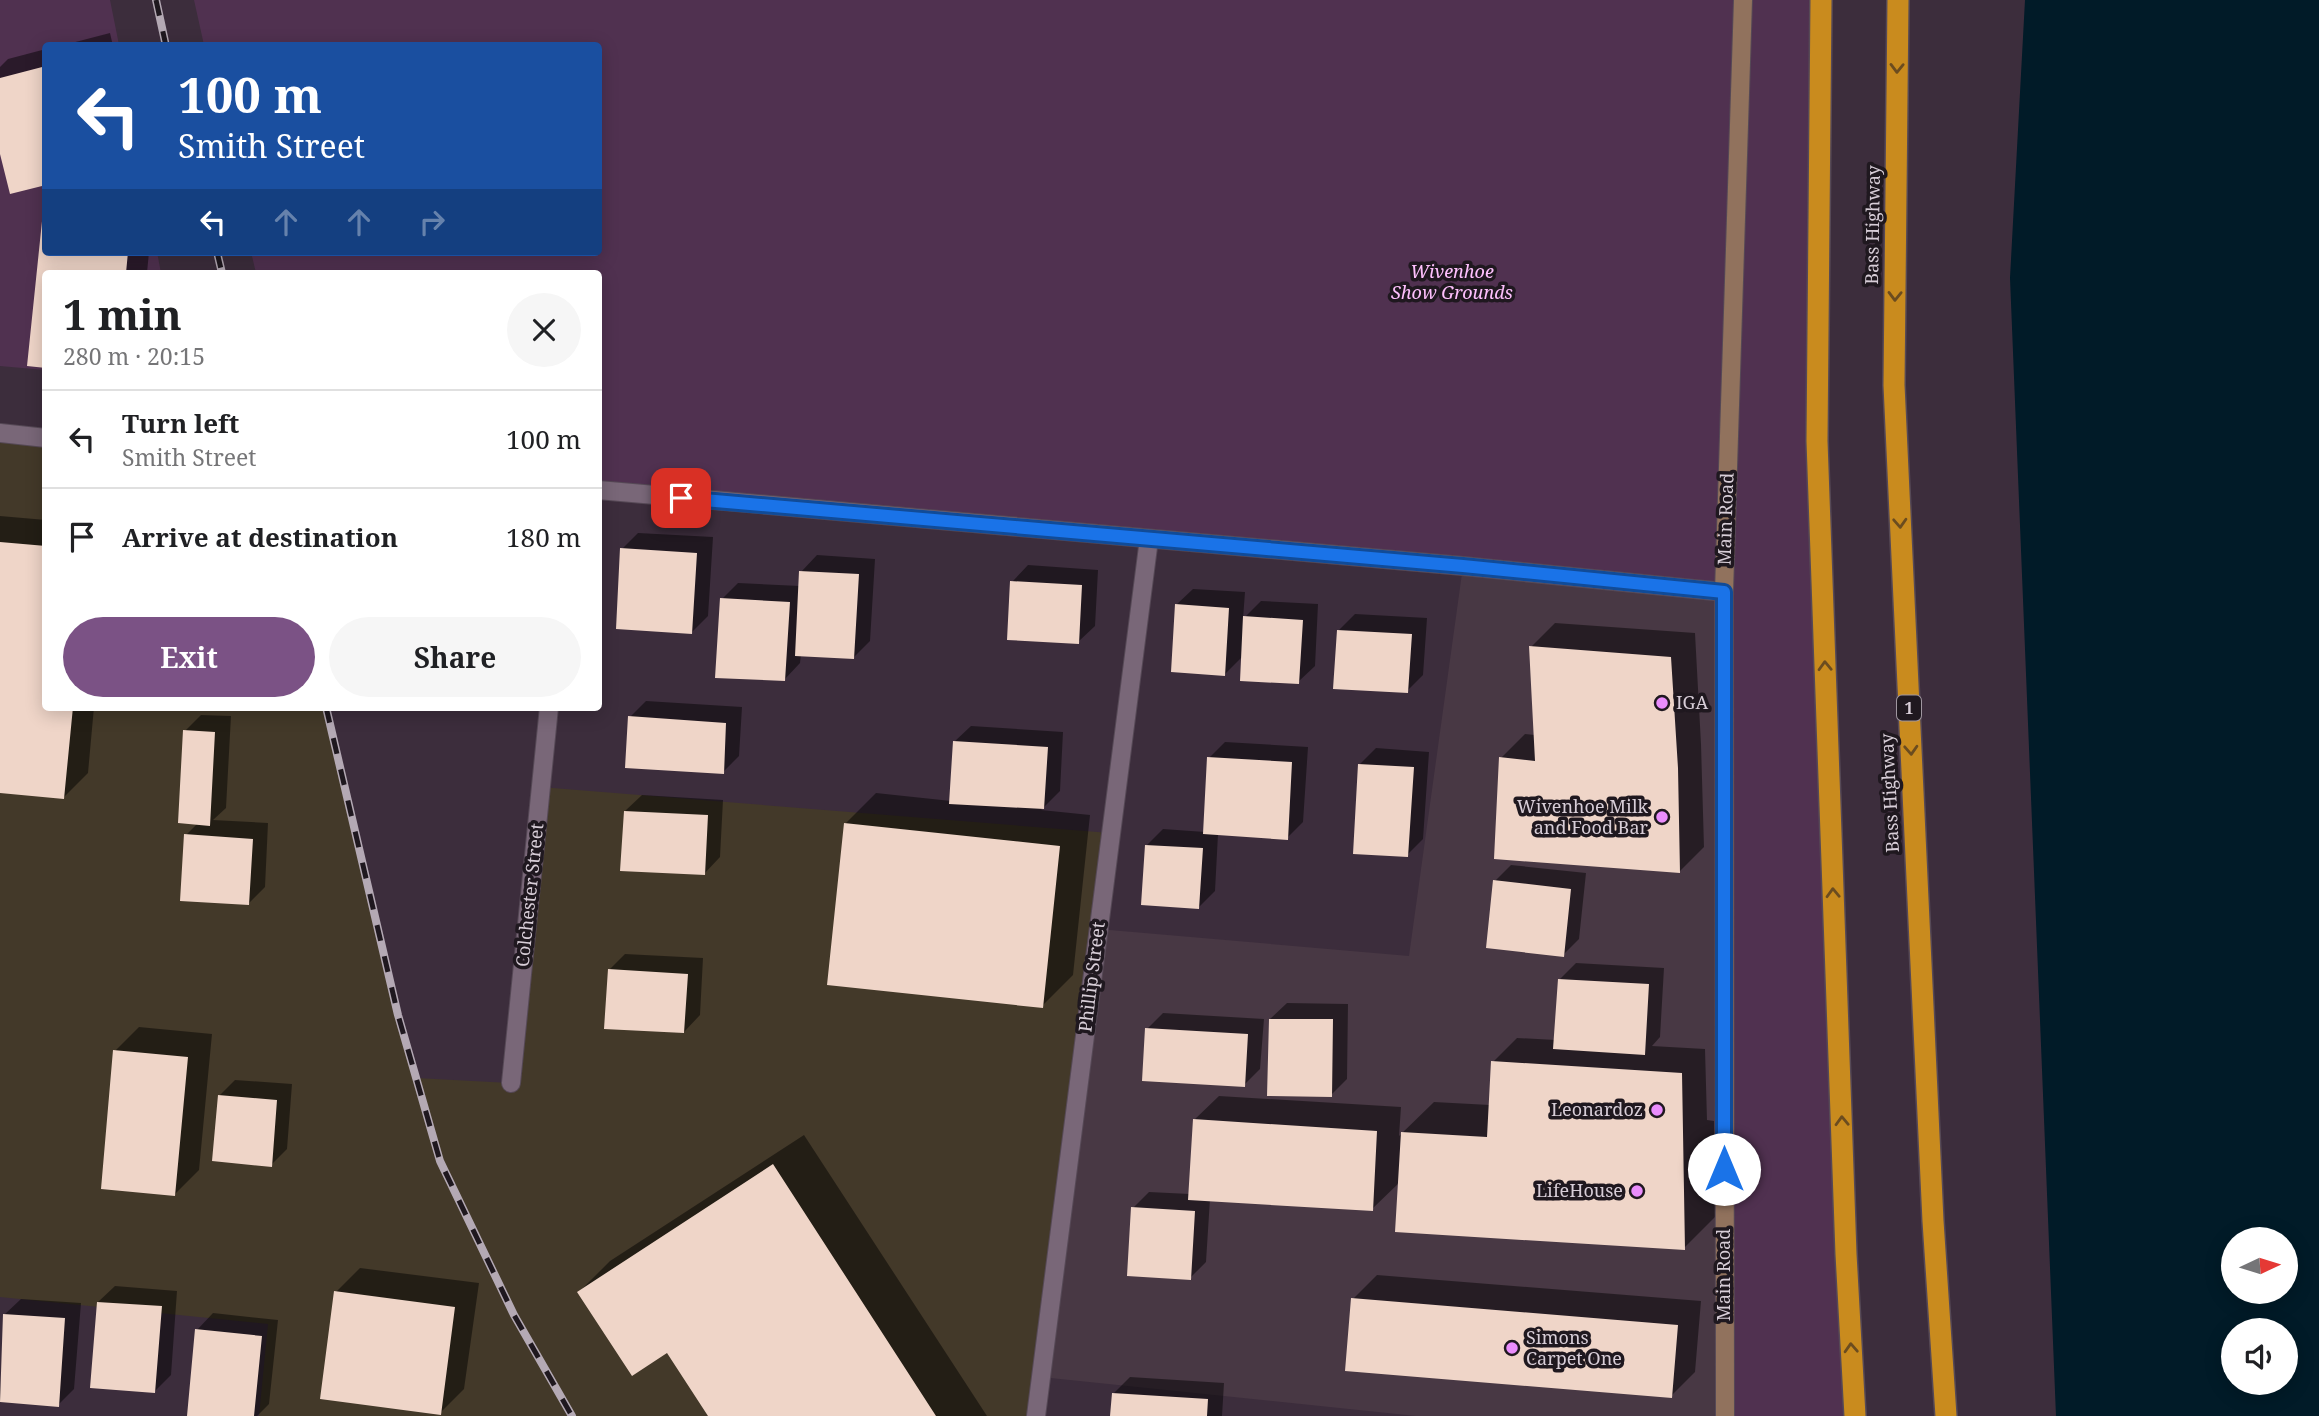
<!DOCTYPE html>
<html lang="en">
<head>
<meta charset="utf-8">
<style>
  body { margin:0; font-family:"Noto Serif",serif; background:#f6f6f6; color:#202124; height:100vh; display:flex; flex-direction:column; font-size:26px; white-space:nowrap }
  * { box-sizing:border-box; margin:0 }
  p { font-size:23px; color:#757577 }
  .icon { flex:none; width:38px; height:38px; fill:none; stroke:currentColor; stroke-width:2; stroke-linecap:round; stroke-linejoin:round }
  .map { position:relative; flex:1; overflow:hidden }
  .drawer { position:absolute; left:42px; top:270px; width:560px; height:441px; display:flex; flex-direction:column; background:#fff; border-radius:7px; box-shadow:0 4px 18px #0003 }
  .drawer>* { flex:none }
  .banner { position:absolute; left:42px; top:42px; width:560px; height:214px; border-radius:7px; box-shadow:0 4px 18px #0003; background:#1a4fa0; color:#fff; overflow:hidden }
  .needle { width:46px; rotate:86deg }
  .tools { position:absolute; left:2221px; top:1227px; display:grid; gap:14px }
  .tools a { display:grid; place-items:center; width:77px; height:77px; border-radius:50%; background:#fff; box-shadow:0 4px 18px #0003; font-size:35px }
  .pin { position:absolute; display:grid; place-items:center; width:60px; height:60px; color:#fff; margin:-30px; border-radius:14px; box-shadow:0 4px 10px #0006 }
  .me { position:absolute; width:77px; margin:-38px; rotate:0deg; stroke-linejoin:round; filter:drop-shadow(0 0 5px #0008) }
  .turn { display:flex; align-items:center; gap:24px; height:147px; padding:0 21px; font-size:32px }
  .turn .icon { width:91px; height:91px; stroke-width:2.5 }
  .turn b { display:block; font-size:49px; line-height:60px }
  .lanes { display:flex; align-items:center; height:66px; padding:0 21px; background:#0003; justify-content:center; gap:35px; direction:ltr }
  .lanes .off { opacity:.35 }
  .round { display:grid; place-items:center; flex:none; width:74px; height:74px; border-radius:37px; background:#f6f6f6 }
  .summary { display:flex; align-items:center; justify-content:space-between; height:119px; padding:0 21px }
  h1 { font-size:42px; font-weight:700; line-height:52px }
  .cta { display:flex; gap:14px; margin-top:auto; padding:14px 21px }
  .cta a { flex:1; height:80px; border-radius:42px; background:#7b5285; color:#fff; font-size:28px; font-weight:700; line-height:80px; text-align:center }
  .cta a+a { background:#f6f6f6; color:#202124 }
  ul { padding:0; list-style:none }
  li { display:flex; align-items:center; gap:21px; height:98px; padding:0 21px; border-top:2px solid #e0e0e0 }
  li div { flex:1 }
  li b { display:block; font-size:26px }
  li em { font-style:normal }
  .map>svg:first-child { display:block }
  .commercial { fill:#483844 }
  .industrial { fill:#433929 }
  .green { fill:#503150 }
  .water { fill:#011b28; fill-rule:evenodd }
  .shadow { fill:#0007 }
  .building { fill:#efd5c8 }
  .lines { fill:none; stroke-linecap:round; stroke-linejoin:round }
  .street-casing { stroke:#564956; stroke-width:20 }
  .secondary-casing { stroke:#564956; stroke-width:20 }
  .highway-casing { stroke:#564956; stroke-width:24 }
  .street { stroke:#796778; stroke-width:18 }
  .secondary { stroke:#91725d; stroke-width:18 }
  .highway { stroke:#c98b1e; stroke-width:21 }
  .rail-casing { stroke:#b4a9b4; stroke-width:8 }
  .rail { stroke:#1f181f; stroke-width:5; stroke-dasharray:16; stroke-linecap:butt }
  .oneway { stroke:#6b4c1f }
  .route-casing { stroke:#114b97; stroke-width:18 }
  .route { stroke:#1a73e8; stroke-width:12 }
  .poi-dot { fill:#ea8dfc; stroke:#1f181f; stroke-width:2.5 }
  .labels { text-anchor:middle; stroke-width:7; stroke-linejoin:round; paint-order:stroke }
  .shield { fill:#1f181f; stroke:#a097a0; stroke-width:2 }
  .shield-label { font-size:16px; font-weight:bold; fill:#d8ced8 }
  .street-label { font-size:18px; fill:#d8ced8; stroke:#1f181f }
  .park-label { font-size:18px; font-style:italic; fill:#fec0fd; stroke:#1f181f }
  .poi-label { font-size:18px; fill:#d8ced8; stroke:#1f181f; text-anchor:end }
</style>
</head>
<body>
<div class="map">
<svg width="2319" height="1416" viewBox="0 0 2319 1416">
  <rect width="100%" height="100%" fill="#3c2d3c"/>
  <path class="commercial" d="M1463,566L1724,592L1725,1416H1416L1041,1377L1098,929L1409,956Z"/>
  <path class="industrial" d="M0,433L45,438L46,707H326L398,1015L416,1078L510,1083L540,787L1110,833L1036,1416H259L268,1324L0,1297Z"/>
  <path class="green" d="M0,0H110L119,45L46,46V252H157L161,273H46L45,370L0,366Z
    M194,0H1821L1817,441L1855,1416H1725L1724,592L599,490L598,273H256L251,252H598V46L204,45Z"/>
  <path class="water" d="M2025,0H2319V1416H2056L2010,278ZM2233,1239H2286V1292H2233ZM2233,1330H2286V1382H2233Z"/>
  <path class="shadow" d="M110,33L113,46H60Z
    M46,49V183L0,147V67L8,59Z
    M46,201V252H149L147,273H46L29,364Z
    M0,516L46,520V707H94L88,773L64,797L0,791Z
    M638,533L713,537L708,616L692,632L622,549Z
    M817,555L875,559L870,641L853,658L801,654L800,663L784,680L722,599L738,583L800,586L801,572Z
    M1028,565L1098,570L1095,626L1078,642L1012,582Z
    M1193,589L1245,592L1243,619L1261,601L1318,604L1315,666L1298,682L1243,656L1225,674L1176,605Z
    M1355,614L1427,618L1423,675L1407,691L1339,630Z
    M1555,623L1695,633L1701,744L1704,847L1680,871L1501,758L1525,734L1535,735L1531,647Z
    M646,701L742,707L739,756L723,772L630,717Z
    M201,715L231,716L226,808L213,820L268,823L265,887L249,903L186,835L198,823L185,731Z
    M971,726L1063,732L1060,791L1041,810L1090,815L1073,975L1042,1006L845,824L876,793L951,801L954,742Z
    M1225,742L1308,747L1303,822L1287,838L1218,834L1215,891L1199,907L1147,845L1163,829L1205,832L1209,758Z
    M1376,748L1429,752L1423,839L1407,855L1359,765Z
    M642,795L723,800L720,857L704,874L625,811Z
    M1511,865L1586,873L1579,939L1563,955L1495,881Z
    M625,954L703,958L700,1015L684,1032L609,970Z
    M1576,963L1664,968L1660,1037L1652,1046L1705,1049L1707,1120L1714,1121L1715,1217L1684,1248L1400,1182L1372,1209L1210,1199L1206,1262L1190,1278L1133,1208L1149,1192L1190,1194L1194,1120L1219,1096L1401,1107L1399,1136L1434,1102L1490,1105L1493,1062L1517,1038L1556,1040L1559,980Z
    M1287,1003L1348,1004L1347,1079L1331,1095L1270,1019Z
    M1163,1013L1264,1019L1260,1069L1244,1085L1147,1029Z
    M139,1027L212,1034L199,1170L175,1194L115,1051Z
    M235,1080L292,1084L287,1149L271,1165L219,1096Z
    M804,1135L987,1416H710L667,1351L579,1292L610,1261Z
    M360,1268L479,1283L464,1389L440,1413L336,1292Z
    M1377,1275L1701,1301L1695,1372L1671,1396L1353,1299Z
    M115,1286L177,1291L171,1375L155,1391L98,1302Z
    M21,1299L81,1303L74,1389L58,1405L0,1400L4,1315Z
    M213,1313L278,1320L269,1404L257,1416H208L197,1330Z
    M1130,1377L1224,1383L1222,1416H1112L1113,1394Z"/>
  <path class="building" d="M46,66V185L10,194L0,154V78Z
    M44,202H46V252H128L126,273H46V368L27,366Z
    M0,542L46,546V707H73L64,799L0,793Z
    M620,548L697,553L692,634L616,629Z
    M799,571L859,574L854,659L795,656Z
    M1010,581L1082,585L1079,644L1007,640Z
    M720,598L790,602L785,681L715,678Z
    M1175,604L1229,608L1225,676L1171,672Z
    M1243,616L1303,620L1299,684L1240,681Z
    M1337,630L1412,634L1408,693L1333,689Z
    M1529,646L1671,657L1678,768L1680,873L1494,859L1499,757L1535,761Z
    M628,716L726,723L724,774L625,768Z
    M183,730L215,732L210,826L178,823Z
    M953,741L1048,747L1044,809L949,804Z
    M1207,757L1292,762L1288,840L1203,834Z
    M1358,764L1414,767L1408,857L1353,854Z
    M624,811L708,815L705,875L620,871Z
    M844,823L1060,846L1043,1008L827,985Z
    M184,834L253,839L249,905L180,901Z
    M1145,845L1203,848L1199,909L1141,905Z
    M1493,880L1571,889L1564,957L1486,948Z
    M608,969L688,974L684,1033L604,1029Z
    M1558,979L1649,984L1645,1055L1553,1049Z
    M1269,1019H1333L1332,1097L1267,1096Z
    M1145,1028L1248,1034L1245,1087L1142,1081Z
    M113,1050L188,1057L175,1196L101,1189Z
    M1491,1061L1682,1073L1685,1250L1395,1232L1401,1132L1487,1137Z
    M218,1095L277,1100L272,1167L212,1161Z
    M1193,1119L1377,1131L1373,1211L1188,1200Z
    M773,1164L936,1416H708L667,1353L632,1376L577,1292Z
    M1131,1207L1195,1211L1191,1280L1127,1276Z
    M334,1291L455,1307L441,1415L320,1399Z
    M1351,1298L1678,1325L1672,1398L1345,1371Z
    M97,1302L162,1306L155,1393L90,1388Z
    M3,1314L65,1318L59,1407L0,1402Z
    M195,1329L262,1336L254,1416H187Z
    M1112,1393L1208,1399L1207,1416H1110Z"/>
  <g class="lines">
    <defs>
      <path id="street" d="M0,433L46,438
        M598,490L1463,566L1724,592
        M511,1083L549,707
        M1036,1416L1149,539"/>
      <path id="secondary" d="M1725,1416L1724,592L1743,0"/>
      <path id="highway" d="M1821,0L1817,441L1846,1254L1855,1416
        M1898,0L1894,385L1933,1221L1946,1416"/>
    </defs>
    <use href="#street" class="street-casing"/>
    <use href="#secondary" class="secondary-casing"/>
    <use href="#highway" class="highway-casing"/>
    <use href="#street" class="street"/>
    <use href="#secondary" class="secondary"/>
    <use href="#highway" class="highway"/>
    <defs>
      <path id="rail" d="M156,0L166,46
        M217,252L222,273
        M326,707L398,1015L440,1161L514,1315L572,1416"/>
    </defs>
    <use href="#rail" class="rail-casing"/>
    <use href="#rail" class="rail"/>
  </g>
  <defs><path id="oneway-chevron" d="M-2-3.5L2.5 0L-2 3.5" fill="none" stroke-width="1.6" stroke-linecap="round" stroke-linejoin="round" transform="scale(1.75)"/></defs>
  <g class="oneway">
    <use href="#oneway-chevron" transform="translate(1897 68) rotate(91)"/>
    <use href="#oneway-chevron" transform="translate(1895 296) rotate(91)"/>
    <use href="#oneway-chevron" transform="translate(1900 523) rotate(87)"/>
    <use href="#oneway-chevron" transform="translate(1825 666) rotate(-92)"/>
    <use href="#oneway-chevron" transform="translate(1911 750) rotate(87)"/>
    <use href="#oneway-chevron" transform="translate(1833 893) rotate(-92)"/>
    <use href="#oneway-chevron" transform="translate(1842 1121) rotate(-92)"/>
    <use href="#oneway-chevron" transform="translate(1851 1348) rotate(-93)"/>
  </g>
  <g class="lines">
    <defs>
      <path id="route" d="M681,498L1463,566L1724,592V1169"/>
    </defs>
    <use href="#route" class="route-casing"/>
    <use href="#route" class="route"/>
  </g>
  <g class="poi-dot">
    <circle cx="1662" cy="703" r="7"/>
    <circle cx="1662" cy="817" r="7"/>
    <circle cx="1657" cy="1110" r="7"/>
    <circle cx="1637" cy="1191" r="7"/>
    <circle cx="1512" cy="1348" r="7"/>
  </g>
  <g class="labels">
    <rect class="shield" x="1897" y="695.5" width="24" height="25" rx="5"/>
    <g class="shield-label">
      <text x="1909" y="714">1</text>
    </g>
    <g class="street-label">
      <text transform="translate(1873 225) rotate(-89)" y="6">Bass Highway</text>
      <text transform="translate(1726 519) rotate(-88)" y="6">Main Road</text>
      <text transform="translate(1890 793) rotate(-93)" y="6">Bass Highway</text>
      <text transform="translate(530 895) rotate(-84)" y="6">Colchester Street</text>
      <text transform="translate(1092 977) rotate(-83)" y="6">Phillip Street</text>
      <text transform="translate(1724 1275) rotate(-90)" y="6">Main Road</text>
    </g>
    <g class="park-label">
      <text x="1452" y="278">Wivenhoe<tspan x="1452" dy="21">Show Grounds</tspan></text>
    </g>
    <g class="poi-label">
      <text x="1676" y="709" text-anchor="start">IGA</text>
      <text x="1648" y="813">Wivenhoe Milk<tspan x="1648" dy="21">and Food Bar</tspan></text>
      <text x="1643" y="1116">Leonardoz</text>
      <text x="1623" y="1197">LifeHouse</text>
      <text x="1526" y="1344" text-anchor="start">Simons<tspan x="1526" dy="21">Carpet One</tspan></text>
    </g>
  </g>
</svg>
<div class="tools">
<a><svg class="needle" viewBox="-14 -14 28 28"><path d="M0-13l5 13h-10z" fill="#e53935"/><path d="M0 13l5-13h-10z" fill="#757577"/></svg></a>
<a><svg class="icon" aria-label="sound" viewBox="0 0 24 24"><path d="M4 9h4l5-4v14l-5-4H4zM17 9q2 3 0 6"/></svg></a>
</div>
<div class="pin" style="left:681px;top:498px;background:#d93025"><svg class="icon" aria-label="arrive" viewBox="0 0 24 24"><path d="M6 21V4h12l-3 4 3 4H6"/></svg></div>
<svg class="me" style="left:1724px;top:1169px" viewBox="-20 -20 40 40"><circle r="19" fill="#fff"/><path d="M0-13L10 11 0 6-10 11z" fill="#1a73e8"/></svg>
<div class="banner">
<div class="turn"><svg class="icon" aria-label="left" viewBox="0 0 24 24"><path d="M17 20v-9H6M10 6l-5 5 5 5"/></svg><div><b>100 m</b>Smith Street</div></div>
<div class="lanes"><svg class="icon" aria-label="left" viewBox="0 0 24 24"><path d="M17 20v-9H6M10 6l-5 5 5 5"/></svg><svg class="icon off" aria-label="ahead" viewBox="0 0 24 24"><path d="M12 20V5M6 11l6-6 6 6"/></svg><svg class="icon off" aria-label="ahead" viewBox="0 0 24 24"><path d="M12 20V5M6 11l6-6 6 6"/></svg><svg class="icon off" aria-label="right" viewBox="0 0 24 24"><path d="M7 20v-9h11M14 6l5 5-5 5"/></svg></div>
</div>
<section class="drawer">
<div class="summary"><div><h1>1 min</h1><p>280 m · 20:15</p></div><a class="round"><svg class="icon" aria-label="close" viewBox="0 0 24 24"><path d="M6 6l12 12M18 6L6 18"/></svg></a></div>
<ul>
<li><svg class="icon" aria-label="left" viewBox="0 0 24 24"><path d="M17 20v-9H6M10 6l-5 5 5 5"/></svg><div><b>Turn left</b><p>Smith Street</p></div><em>100 m</em></li>
<li><svg class="icon" aria-label="arrive" viewBox="0 0 24 24"><path d="M6 21V4h12l-3 4 3 4H6"/></svg><div><b>Arrive at destination</b></div><em>180 m</em></li>
</ul>
<div class="cta"><a>Exit</a><a>Share</a></div>
</section>
</div>
</body>
</html>
